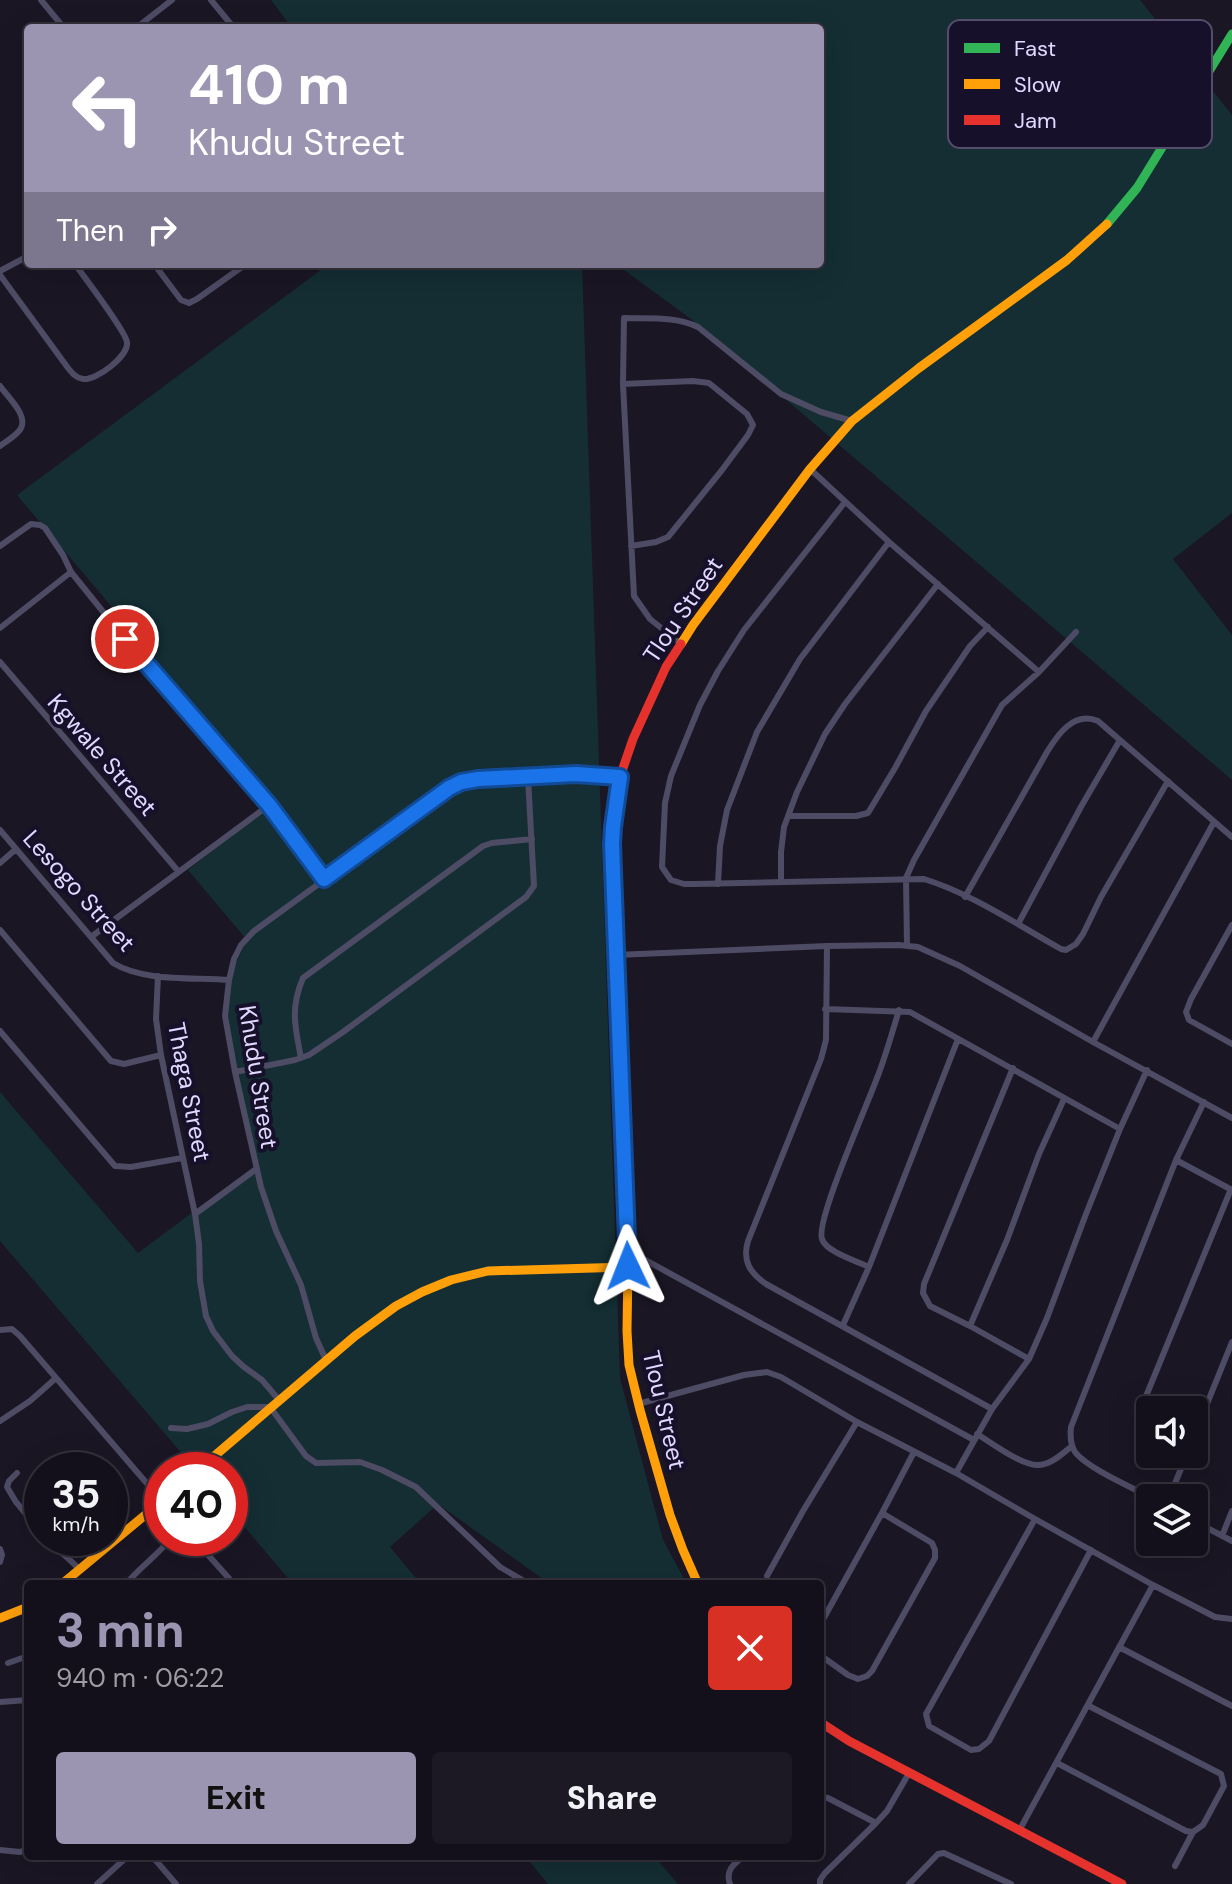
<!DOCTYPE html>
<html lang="en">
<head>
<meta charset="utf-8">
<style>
  body { margin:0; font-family:"DM Sans",sans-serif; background:#1d1924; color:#f1f3f6; height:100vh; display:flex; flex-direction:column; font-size:30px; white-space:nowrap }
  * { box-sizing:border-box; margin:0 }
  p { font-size:26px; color:#9d9da3 }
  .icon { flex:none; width:44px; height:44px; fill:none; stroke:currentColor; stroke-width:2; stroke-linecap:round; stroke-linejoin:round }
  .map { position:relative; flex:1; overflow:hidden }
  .side { position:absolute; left:24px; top:1580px; width:800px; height:280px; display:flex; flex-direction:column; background:#14101b; border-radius:8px; box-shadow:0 8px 32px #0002,0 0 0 2px #33303a }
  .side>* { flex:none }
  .banner { position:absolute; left:24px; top:24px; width:800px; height:244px; border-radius:8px; box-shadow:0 8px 32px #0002,0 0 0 2px #33303a; background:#9b95b2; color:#fff; overflow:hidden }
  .buttons { position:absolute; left:1136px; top:1396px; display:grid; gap:16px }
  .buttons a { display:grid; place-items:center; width:72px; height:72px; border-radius:8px; background:#14101b; box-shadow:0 8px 32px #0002,0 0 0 2px #33303a; font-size:40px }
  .speed { position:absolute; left:24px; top:1452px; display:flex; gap:16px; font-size:40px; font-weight:700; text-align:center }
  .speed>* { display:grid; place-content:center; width:104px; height:104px; border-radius:50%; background:#14101b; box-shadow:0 8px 32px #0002,0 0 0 2px #33303a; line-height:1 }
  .speed small { font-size:20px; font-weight:400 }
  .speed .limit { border:12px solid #d22; background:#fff; color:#111 }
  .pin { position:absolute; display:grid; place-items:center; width:68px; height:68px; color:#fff; margin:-34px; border:4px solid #fff; border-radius:50%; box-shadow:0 2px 8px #0007 }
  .me { position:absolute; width:88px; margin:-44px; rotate:358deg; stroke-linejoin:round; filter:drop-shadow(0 0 6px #0008) }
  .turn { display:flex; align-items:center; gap:28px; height:168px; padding:0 32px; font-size:36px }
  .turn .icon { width:104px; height:104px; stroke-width:2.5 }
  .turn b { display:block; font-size:56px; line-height:68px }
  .then { display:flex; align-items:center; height:76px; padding:0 32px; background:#0003; gap:16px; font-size:30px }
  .round { display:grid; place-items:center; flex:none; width:84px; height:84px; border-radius:8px; background:#1d1924 }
  .summary { display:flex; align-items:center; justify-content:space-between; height:136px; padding:0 32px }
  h1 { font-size:48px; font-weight:800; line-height:60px; color:#9b95b2 }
  .button { display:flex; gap:16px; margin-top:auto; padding:16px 32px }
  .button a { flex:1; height:92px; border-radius:8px; background:#9b95b2; color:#111; font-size:32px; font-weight:800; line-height:92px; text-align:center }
  .button a+a { background:#1d1924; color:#f1f3f6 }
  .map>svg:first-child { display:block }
  .green { fill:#142e33 }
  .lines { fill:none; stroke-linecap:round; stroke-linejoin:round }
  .street { stroke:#4e4b65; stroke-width:6 }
  .fast { stroke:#30b455; stroke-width:9 }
  .slow { stroke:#ff9f0a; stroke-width:9 }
  .jam { stroke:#e5322d; stroke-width:9 }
  .route-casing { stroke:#114b97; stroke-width:20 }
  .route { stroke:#1a73e8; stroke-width:14 }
  .labels { text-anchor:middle; stroke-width:8; stroke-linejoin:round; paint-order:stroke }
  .street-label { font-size:24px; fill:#e1d9ff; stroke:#17102a }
  .key { fill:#17102a; stroke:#544c6a; stroke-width:2 }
  .key-label { font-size:22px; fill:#e1d9ff }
</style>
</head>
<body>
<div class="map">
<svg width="1232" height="1884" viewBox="0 0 1232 1884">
  <rect width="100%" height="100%" fill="#1a1624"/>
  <path class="green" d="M271,0H1140L1232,115V513L1173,559L1232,635V780L695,322L616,264H820V28H292Z
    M329,264H582L620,1378L663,1540L687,1584H550L438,1504L390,1547L421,1584H293L230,1510V1470H196L0,1241V1092L138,1253L257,1164L227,1030V982L247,940L188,870L276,801L17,495Z
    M525,1856H654L678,1884H548Z"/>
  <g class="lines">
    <path class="street" d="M41,0L64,28
      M211,0L234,28
      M136,28L172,0
      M154,264L181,300L189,303L197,299L246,264
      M0,271L28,256
      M0,275L68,368C72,373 76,378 83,379C96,381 129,356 127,342C125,330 84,277 75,264
      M623,384L693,381L709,383L747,414L753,425L748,435L722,470L668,537L656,542L631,546
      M0,386C7,396 28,415 21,428C18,435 6,441 0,446
      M810,469L889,542L1039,672
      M845,502L744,630L718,671L700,705L671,776L665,803L662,867L671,880L684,884H695L924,879C970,893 1018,925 1061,949L1066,950L1076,944L1083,934L1101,897L1168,781
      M0,546L31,524L40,525L45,528L63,555L71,572L125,639L269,805L324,879
      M0,628L71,572
      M680,643L650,619L634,596L623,384L624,318C648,319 676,316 698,327L781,394L821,412L852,421
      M0,662L178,871
      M788,816H856L868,813L895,768L926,711L970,646L988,627
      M0,830L113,963C144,982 193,977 229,980
      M0,863L16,849
      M781,882V852L784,827L797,792L825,734L845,704L938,584
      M718,884L720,846L727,810L757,732L800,659L889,542
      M965,897L1047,752C1058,734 1074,711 1098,721L1232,837
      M1018,924L1082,805L1120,740
      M1232,925L1191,999L1186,1012L1189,1020L1232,1044
      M0,930L111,1061L124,1064L161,1055
      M91,937L269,805
      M907,945L906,878L914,860L1002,705L1039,672L1076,632
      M827,946L826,1040L821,1059L748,1241C742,1261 750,1273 766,1284L992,1409
      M616,955L827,946L899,945L918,947L960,966L1093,1042L1232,1118
      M158,976L156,1019L161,1055L195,1214L199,1244L200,1281L206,1316L213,1331L232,1356L244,1367L262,1380L279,1400
      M825,1009L910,1012L1120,1129
      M0,1031L115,1166L131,1167L182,1158
      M1093,1042L1214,822
      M301,1058C295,1027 290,1008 303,978L483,846L492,843L532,839
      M1013,1068L924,1284L923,1293L930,1306L970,1326L1029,1359
      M235,1072L295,1060L309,1055L343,1032L526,897L534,886L528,778
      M1176,1160L1232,1190
      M195,1214L255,1170
      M627,1250L974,1440
      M869,1267C857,1261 826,1252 822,1239C815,1221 871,1097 880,1070C887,1051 893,1030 899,1010
      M843,1325L869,1267L958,1039
      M970,1326L1007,1240L1039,1154L1064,1099
      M0,1330L12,1329L20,1336L162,1501
      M326,1360L316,1338L301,1285L276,1231L261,1187L235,1072L225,1016L229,980L234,959L241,945L254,931L456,784L478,779L576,774L620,777
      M638,1404L744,1375L767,1372L781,1377L857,1422L956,1473L1035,1519L1153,1585L1215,1617L1232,1619
      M0,1421L30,1401L56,1378
      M1150,1426C1143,1421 1142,1414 1142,1406L1231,1189
      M171,1428L187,1429L208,1424L232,1412L247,1407H270L306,1456L316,1463L360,1462L382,1470L416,1487L500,1567L529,1584
      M977,1434C992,1443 1022,1466 1039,1465C1052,1464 1062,1454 1072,1446
      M1194,1436L1232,1342
      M17,1473L9,1481L7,1487L16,1502L42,1533
      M956,1473L992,1409L1029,1359L1047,1318L1086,1214L1120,1129L1147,1070
      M1152,1498C1133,1488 1087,1468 1075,1452C1070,1444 1070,1436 1071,1427L1176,1160L1204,1102
      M1169,1498L1187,1454
      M1035,1519L926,1714L929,1726L971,1750L979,1749L989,1741L1091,1550
      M1194,1521L1232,1541
      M1222,1536L1232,1511
      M47,1538C57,1550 69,1558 80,1570
      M193,1538L234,1584
      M0,1549L2,1555L0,1562
      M767,1576L803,1511L857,1422
      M126,1584C140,1567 158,1555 171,1538
      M820,1625L882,1513L914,1452
      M1119,1647L1232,1706
      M820,1655L848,1675L858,1679L867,1676L872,1671L935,1558V1550L932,1543L882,1513
      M8,1663L28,1656
      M0,1702L28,1700
      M1089,1706L1221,1774L1224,1786L1203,1825L1193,1832L1175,1866
      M1057,1763L1186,1831L1193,1832
      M820,1797L828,1798L876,1823
      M1019,1831L1153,1585
      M0,1850L20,1852L28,1849
      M152,1856L176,1884
      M97,1884L128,1856
      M730,1884C725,1870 734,1864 744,1856
      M820,1884V1880L825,1873L876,1823L887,1811L909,1773
      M909,1884L938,1854L944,1853L1011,1884"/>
    <path class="fast" d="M1107,224L1137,188L1232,34"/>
    <path class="slow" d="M681,644L693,625L810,469L852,421L919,368L1067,260L1107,224
      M619,1028L628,1266L627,1331L629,1365L640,1410L670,1515L683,1550L698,1584
      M198,1470L355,1336L396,1306L422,1292L451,1280L488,1271L628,1267
      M62,1584L162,1501
      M0,1618L28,1607"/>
    <path class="jam" d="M619,1028L612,844L620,777L633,739L666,667L681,644
      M820,1722L849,1741L1122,1884"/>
  </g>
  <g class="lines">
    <defs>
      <path id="route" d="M125,639L269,805L324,879L449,788L461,782L478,779L576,774L620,777L613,827L612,844L628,1266"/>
    </defs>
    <use href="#route" class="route-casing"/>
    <use href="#route" class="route"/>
  </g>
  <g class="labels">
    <g class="street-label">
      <text transform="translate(683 610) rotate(-56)" y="8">Tlou Street</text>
      <text transform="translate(102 755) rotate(49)" y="8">Kgwale Street</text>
      <text transform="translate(79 891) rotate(48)" y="8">Lesogo Street</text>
      <text transform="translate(258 1077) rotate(81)" y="8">Khudu Street</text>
      <text transform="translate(189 1092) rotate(79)" y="8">Thaga Street</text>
      <text transform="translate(664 1410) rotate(77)" y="8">Tlou Street</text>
    </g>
  </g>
  <rect x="948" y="20" width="264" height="128" rx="12" class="key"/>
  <rect x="964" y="43" width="36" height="10" fill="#30b455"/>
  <rect x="964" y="79" width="36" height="10" fill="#ff9f0a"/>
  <rect x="964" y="115" width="36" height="10" fill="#e5322d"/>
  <g class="key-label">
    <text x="1014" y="56">Fast</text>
    <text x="1014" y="92">Slow</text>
    <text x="1014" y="128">Jam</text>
  </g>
</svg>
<div class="buttons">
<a><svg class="icon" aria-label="sound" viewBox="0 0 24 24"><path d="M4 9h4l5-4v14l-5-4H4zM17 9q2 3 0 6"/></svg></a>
<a><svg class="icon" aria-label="layers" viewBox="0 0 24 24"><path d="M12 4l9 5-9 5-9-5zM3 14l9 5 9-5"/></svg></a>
</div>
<div class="speed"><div>35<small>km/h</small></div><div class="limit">40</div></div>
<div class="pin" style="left:125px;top:639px;background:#d93025"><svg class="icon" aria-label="arrive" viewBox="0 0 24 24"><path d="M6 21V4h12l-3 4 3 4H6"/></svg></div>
<svg class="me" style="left:628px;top:1266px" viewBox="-20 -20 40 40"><path d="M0-17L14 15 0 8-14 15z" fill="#1a73e8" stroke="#fff" stroke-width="4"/></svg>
<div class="banner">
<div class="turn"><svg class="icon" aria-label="left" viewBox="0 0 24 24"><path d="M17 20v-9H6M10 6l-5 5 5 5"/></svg><div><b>410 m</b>Khudu Street</div></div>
<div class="then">Then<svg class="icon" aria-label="right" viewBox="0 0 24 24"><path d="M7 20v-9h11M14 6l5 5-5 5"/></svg></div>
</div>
<section class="side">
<div class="summary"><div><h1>3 min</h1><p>940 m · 06:22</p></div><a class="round" style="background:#d93025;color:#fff"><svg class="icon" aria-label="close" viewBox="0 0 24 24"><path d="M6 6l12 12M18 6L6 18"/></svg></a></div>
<div class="button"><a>Exit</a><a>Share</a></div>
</section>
</div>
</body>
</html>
